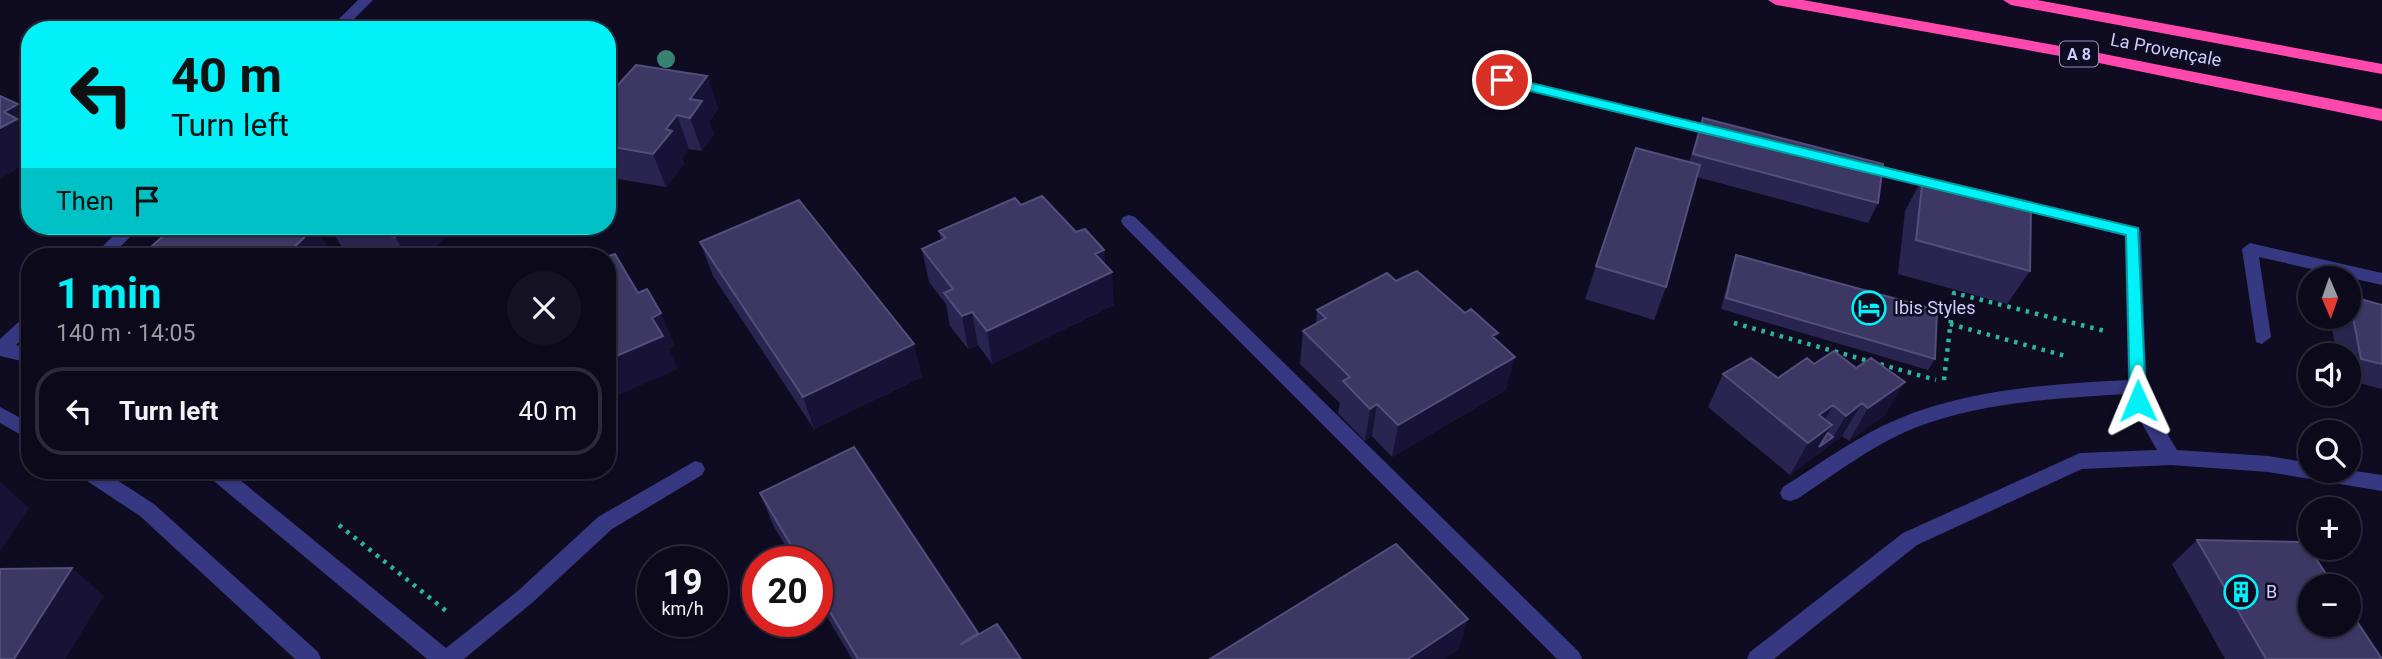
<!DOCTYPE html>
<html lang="en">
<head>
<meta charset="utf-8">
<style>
  body { margin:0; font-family:Roboto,sans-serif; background:#141223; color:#f1f3f6; height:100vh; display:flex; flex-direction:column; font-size:26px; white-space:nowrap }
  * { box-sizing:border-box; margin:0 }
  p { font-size:23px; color:#9a9aa2 }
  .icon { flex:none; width:38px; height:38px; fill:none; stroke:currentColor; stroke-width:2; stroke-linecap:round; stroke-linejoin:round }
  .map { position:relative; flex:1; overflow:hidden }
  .details { position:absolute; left:21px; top:248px; width:595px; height:231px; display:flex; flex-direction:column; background:#0b091a; border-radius:28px; box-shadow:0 2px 5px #0004,0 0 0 2px #2b2a39 }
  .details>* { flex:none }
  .hud { position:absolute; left:21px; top:21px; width:595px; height:214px; border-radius:28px; box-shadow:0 2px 5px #0004,0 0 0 2px #2b2a39; background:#00f2f8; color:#111; overflow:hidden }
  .needle { width:46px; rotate:178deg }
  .buttons { position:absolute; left:2298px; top:266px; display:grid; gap:14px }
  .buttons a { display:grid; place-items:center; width:63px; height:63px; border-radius:50%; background:#0b091a; box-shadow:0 2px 5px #0004,0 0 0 2px #2b2a39; font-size:35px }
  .speed { position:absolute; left:637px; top:546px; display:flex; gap:14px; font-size:35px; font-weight:700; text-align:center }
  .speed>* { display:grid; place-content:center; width:91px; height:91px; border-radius:50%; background:#0b091a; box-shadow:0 2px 5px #0004,0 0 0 2px #2b2a39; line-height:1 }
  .speed small { font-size:18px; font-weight:400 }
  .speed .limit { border:10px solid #d22; background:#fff; color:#111 }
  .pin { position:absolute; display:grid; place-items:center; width:60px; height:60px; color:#fff; margin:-30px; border:4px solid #fff; border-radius:50%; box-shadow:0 2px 7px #0007 }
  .me { position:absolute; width:77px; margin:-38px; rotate:359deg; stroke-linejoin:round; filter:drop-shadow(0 0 5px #0008) }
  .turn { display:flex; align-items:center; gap:24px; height:147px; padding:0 35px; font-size:32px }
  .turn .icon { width:91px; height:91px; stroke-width:2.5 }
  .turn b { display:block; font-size:49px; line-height:60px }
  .then { display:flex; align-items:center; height:66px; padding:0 35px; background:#0003; gap:14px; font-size:26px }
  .round { display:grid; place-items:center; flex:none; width:74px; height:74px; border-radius:37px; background:#141223 }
  .headline { display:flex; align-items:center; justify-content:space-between; height:119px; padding:0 35px }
  h1 { font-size:42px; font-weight:700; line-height:52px; color:#00f2f8 }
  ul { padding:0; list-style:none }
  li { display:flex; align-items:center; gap:21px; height:88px; margin:0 14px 10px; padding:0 21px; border:4px solid #2b2a39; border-radius:28px }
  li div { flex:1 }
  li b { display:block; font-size:26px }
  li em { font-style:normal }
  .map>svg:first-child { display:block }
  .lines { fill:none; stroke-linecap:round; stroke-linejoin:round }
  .path { stroke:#2ab6a3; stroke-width:4.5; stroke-dasharray:3.5 6; stroke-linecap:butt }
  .minor { fill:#363982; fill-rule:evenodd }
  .highway { fill:#ff48ad; fill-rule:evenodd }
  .tree { fill:#368273 }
  .wall { fill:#2a2550 }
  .shaded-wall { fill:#181336 }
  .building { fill:#3c3763; stroke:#534e7b; stroke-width:2 }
  .route { fill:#00f2f8; stroke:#009da1; stroke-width:2 }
  .labels { text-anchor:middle; stroke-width:5; stroke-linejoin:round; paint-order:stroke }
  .shield { fill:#0f0c22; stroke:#9593bd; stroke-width:2 }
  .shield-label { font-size:16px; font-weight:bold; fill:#cfcdff }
  .street-label { font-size:18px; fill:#cfcdff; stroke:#0f0c22 }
  .poi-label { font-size:18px; fill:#cfcdff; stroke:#0f0c22; text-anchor:start }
</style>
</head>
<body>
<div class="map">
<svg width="2382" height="659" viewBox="0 0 2382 659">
  <rect width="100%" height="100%" fill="#0f0c22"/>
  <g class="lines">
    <path class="path" d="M1734,323L1936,380
      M1950,324L2069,357
      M1944,380L1954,293L2105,331
      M339,525L450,614"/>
    <path class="minor" d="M358,0H373L343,30H328Z
      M1502,76L1721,128L1729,133L1721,138L1497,83V77Z
      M1861,161L1948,182L1950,186L1942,191L1855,170L1853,166L1855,162Z
      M2010,197L2139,228L2141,232L2147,400L2177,450L2268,456L2310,463V471L2348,470L2382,475V491L2268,472L2171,465L2082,469L1917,545L1774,659H1747L1750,652L1903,533L2080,453L2157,450L2129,401V394C2056,398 1980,402 1912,429C1871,446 1834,475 1797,499L1790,501L1783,499L1780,493L1783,487C1820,464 1857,436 1898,419C1970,389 2051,384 2128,380L2125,236L2004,206L2002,202L2004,198Z
      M1129,215L1135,217L1579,652L1582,659H1557L1123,225L1121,221L1123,217Z
      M123,226H141L110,257H92Z
      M2250,243L2382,273V285L2259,257L2271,337L2262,344L2256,342L2242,249Z
      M30,316V332L16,345L30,349V363L0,356V339L24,317Z
      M0,407L30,423V440L0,423Z
      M695,461L702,463L705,469L702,475L612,529L533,602L464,659H427L209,477L206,471H229L446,648L519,590L598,517Z
      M79,471H103L154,504L318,652L321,659H295L140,516L81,477Z"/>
    <path class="highway" d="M1768,0H1803L2099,53L2382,109V121L2099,63L1776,5Z
      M2003,0H2037L2382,64V74L2011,5Z"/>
  </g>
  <circle class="tree" cx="666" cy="59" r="9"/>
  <path class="wall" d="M707,76L718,109L709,122L714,134L702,151L689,149L682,158L684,164L666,187L607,177V97Z
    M1703,118L1878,203L1868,223L1697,177L1666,287L1654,320L1585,299L1596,266L1689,162Z
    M1923,177L2030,271L2007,304L1898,274L1905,211Z
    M1021,205L1076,232L1104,250L1105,265L1114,305L992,364L978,345L968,349L950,326L946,304L929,282L922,249L941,240L939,231Z
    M328,226H454L427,257H349Z
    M700,242L922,377L814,429L713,276Z
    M150,248L335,257H158Z
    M1736,255L1935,359L1928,370L1721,309L1732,266Z
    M1396,281L1465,313L1496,340L1506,390L1392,457L1372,436L1365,441L1338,413L1340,403L1300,364L1303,331L1316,324L1317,310Z
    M2349,296L2382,305V389L2348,380V355H2337L2330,317H2348Z
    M1807,358L1885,415L1849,441L1842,436L1790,475L1708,407L1723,374L1778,378Z
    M760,493L978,633L979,635L1021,659H852L817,600V562H795L773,525Z
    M2197,540L2382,659H2225L2172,564Z"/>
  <path class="shaded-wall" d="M707,76L718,109L709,122L714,134L702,151L690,118V99Z
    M18,104L30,118V161L0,179V129L4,112Z
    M677,115L689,149L682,158L684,164L666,187L653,154L666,129Z
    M405,226H454L427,257H407L395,237Z
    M315,227L335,257H284Z
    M1104,250L1106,275L1112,272L1114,305L992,364L987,331L1095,254Z
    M972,312L978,345L968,349L962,316Z
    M661,313L675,346L669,349L678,369L607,400V360L652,318Z
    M914,344L922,377L814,429L803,397Z
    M1515,357L1506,390L1392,457L1398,425Z
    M1905,382L1885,415L1849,441L1868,408Z
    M1862,403L1842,436L1790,475L1808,443L1832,425L1820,447L1833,437L1846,416Z
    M1377,404L1372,436L1365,441L1370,409Z
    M1833,405L1815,438L1819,415Z
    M0,482L29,508L0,551Z
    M72,568L104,596L65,659H14Z
    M1468,619L1459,649L1444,659H1408Z"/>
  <path class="building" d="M636,65L707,76L690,99L702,101L690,118L677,115L666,129L672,131L653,154L607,146V97Z
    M0,96L18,104L4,112L17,119L0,128Z
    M1703,118L1883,164L1878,203L1693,154Z
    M1636,148L1700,165L1666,287L1596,266Z
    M1923,177L2031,205L2030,271L1916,240Z
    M1042,196L1076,232L1085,229L1104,250L1095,254L1112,272L987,331L972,312L962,316L944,293L953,289L922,249L946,238L939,231L1015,198L1021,205Z
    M799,200L914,344L803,397L700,242Z
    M174,226H306L315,227L284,257H195L150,248Z
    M330,226H405L395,237Z
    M615,254L638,293L647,289L661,313L652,318L663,336L607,360V257H606Z
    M1736,255L1937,310L1935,359L1726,298Z
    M1417,271L1465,313L1471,309L1498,333L1492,336L1515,357L1398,425L1377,404L1370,409L1343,381L1350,377L1303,331L1326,318L1317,310L1387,273L1396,281Z
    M2349,296L2382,305V364L2361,359Z
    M1834,351L1856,368L1871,358L1905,382L1868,408L1862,403L1846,416L1833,405L1819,415L1832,425L1808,443L1723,374L1751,358L1778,378L1807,358L1814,364Z
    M1828,433L1833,437L1819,447Z
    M854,447L978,633L960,645L997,624L1021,659H858L817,590V562H801L760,493Z
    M2197,540L2305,542L2334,586H2310V625H2348V608L2382,659H2266Z
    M1396,544L1468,619L1408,659H1210Z
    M72,568L14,659H0V569Z"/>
  <path class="route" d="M1502,76L2138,228L2146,401L2138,407L2130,401L2126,235L1497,83L1495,80Z"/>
  <defs>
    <symbol id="hotel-ring" viewBox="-11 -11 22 22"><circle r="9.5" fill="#0f0c22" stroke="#00f2f8" stroke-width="1.5"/><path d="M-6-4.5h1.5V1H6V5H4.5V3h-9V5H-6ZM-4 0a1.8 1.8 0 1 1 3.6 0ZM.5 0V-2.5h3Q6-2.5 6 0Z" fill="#00f2f8"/></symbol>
    <symbol id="building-ring" viewBox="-11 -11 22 22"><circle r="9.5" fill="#0f0c22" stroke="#00f2f8" stroke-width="1.5"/><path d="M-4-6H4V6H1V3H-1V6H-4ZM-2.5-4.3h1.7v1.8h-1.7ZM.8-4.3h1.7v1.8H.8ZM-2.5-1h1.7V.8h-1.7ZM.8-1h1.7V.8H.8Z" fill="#00f2f8"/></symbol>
  </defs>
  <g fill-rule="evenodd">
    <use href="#hotel-ring" x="1850" y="289" width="38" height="38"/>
    <use href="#building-ring" x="2222" y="573" width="38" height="38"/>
  </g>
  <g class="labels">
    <rect class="shield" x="2060" y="41.5" width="38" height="25" rx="5"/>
    <g class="shield-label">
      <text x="2079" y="60">A 8</text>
    </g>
    <g class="street-label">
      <text transform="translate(2166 50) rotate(11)" y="6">La Provençale</text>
    </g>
    <g class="poi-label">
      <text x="1894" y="314">Ibis Styles</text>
      <text x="2266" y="598">B</text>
    </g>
  </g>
</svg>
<div class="buttons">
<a><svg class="needle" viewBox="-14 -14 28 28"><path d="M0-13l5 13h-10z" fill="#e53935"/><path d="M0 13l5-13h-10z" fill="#9a9aa2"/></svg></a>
<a><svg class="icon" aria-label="sound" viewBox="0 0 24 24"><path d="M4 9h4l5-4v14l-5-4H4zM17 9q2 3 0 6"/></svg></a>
<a><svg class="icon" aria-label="search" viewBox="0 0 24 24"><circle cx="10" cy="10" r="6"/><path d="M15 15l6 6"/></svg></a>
<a>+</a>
<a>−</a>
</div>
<div class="speed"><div>19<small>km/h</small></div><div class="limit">20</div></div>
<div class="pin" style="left:1502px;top:80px;background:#d93025"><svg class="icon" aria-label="arrive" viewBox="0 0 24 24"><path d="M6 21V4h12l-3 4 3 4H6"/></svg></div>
<svg class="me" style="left:2138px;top:401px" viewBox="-20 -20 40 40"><path d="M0-17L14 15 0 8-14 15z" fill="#00f2f8" stroke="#fff" stroke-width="4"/></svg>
<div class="hud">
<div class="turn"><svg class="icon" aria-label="left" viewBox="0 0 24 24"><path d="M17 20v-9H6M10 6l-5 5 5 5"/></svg><div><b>40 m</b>Turn left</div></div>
<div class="then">Then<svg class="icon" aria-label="arrive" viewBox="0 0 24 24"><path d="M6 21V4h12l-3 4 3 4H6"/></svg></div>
</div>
<section class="details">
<div class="headline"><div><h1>1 min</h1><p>140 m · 14:05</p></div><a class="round"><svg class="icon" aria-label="close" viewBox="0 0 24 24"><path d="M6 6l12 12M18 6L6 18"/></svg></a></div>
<ul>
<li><svg class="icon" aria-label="left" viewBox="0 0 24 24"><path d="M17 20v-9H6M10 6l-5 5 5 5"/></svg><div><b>Turn left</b></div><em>40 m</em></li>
</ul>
</section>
</div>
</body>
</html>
